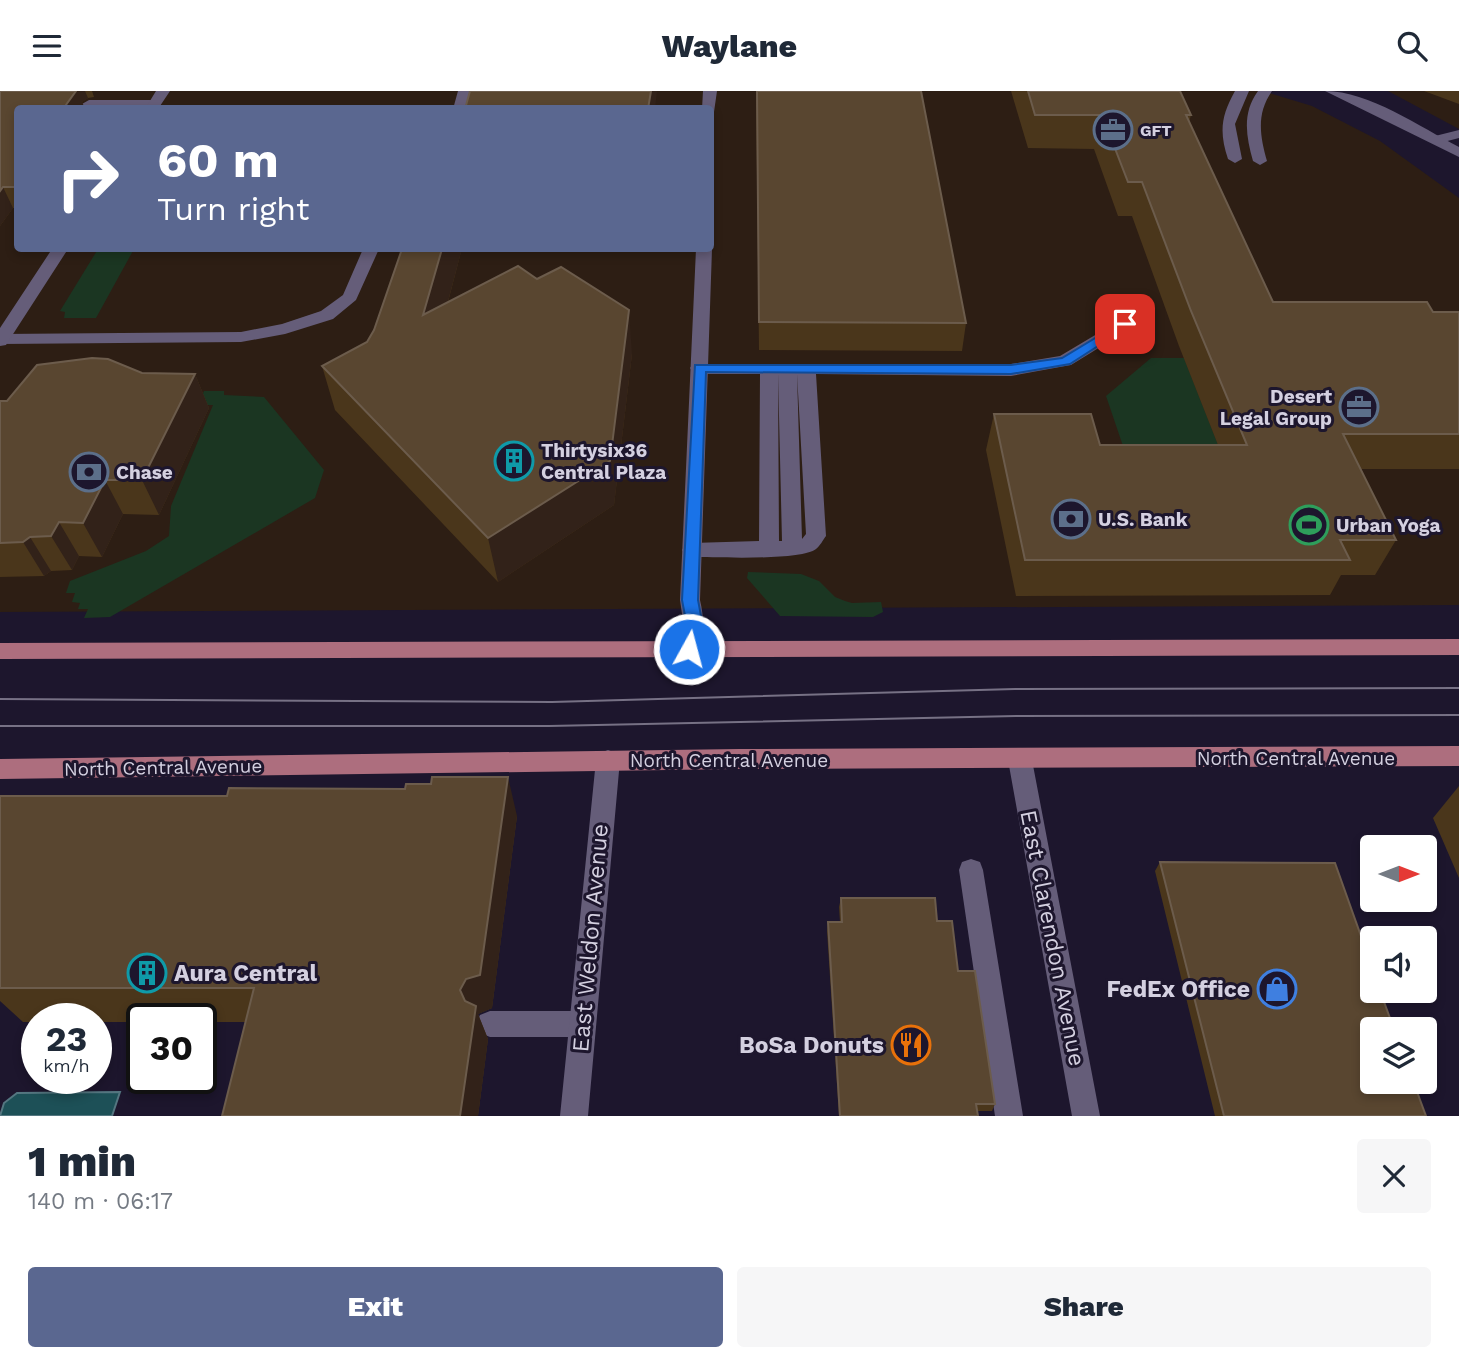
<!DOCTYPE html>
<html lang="en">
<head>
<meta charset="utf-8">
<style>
  body { margin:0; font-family:"Work Sans",sans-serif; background:#f6f6f7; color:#1f2937; height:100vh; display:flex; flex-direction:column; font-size:26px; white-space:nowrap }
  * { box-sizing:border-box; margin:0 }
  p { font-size:23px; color:#747a83 }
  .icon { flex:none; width:38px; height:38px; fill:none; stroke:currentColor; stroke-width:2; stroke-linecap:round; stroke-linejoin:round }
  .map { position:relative; height:1025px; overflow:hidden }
  .details { display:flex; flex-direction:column; background:#fff; flex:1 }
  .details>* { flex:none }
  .hud { position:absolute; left:14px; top:14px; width:700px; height:147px; border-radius:7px; box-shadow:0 4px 10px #0003; background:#5a6790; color:#fff; overflow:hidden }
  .needle { width:46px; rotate:90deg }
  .tools { position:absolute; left:1360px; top:744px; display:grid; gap:14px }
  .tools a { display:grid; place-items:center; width:77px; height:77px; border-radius:7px; background:#fff; box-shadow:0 4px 10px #0003; font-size:35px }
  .speed { position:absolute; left:21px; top:912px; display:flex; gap:14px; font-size:35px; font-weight:700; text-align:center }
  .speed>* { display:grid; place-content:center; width:91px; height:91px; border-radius:50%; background:#fff; box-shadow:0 4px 10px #0003; line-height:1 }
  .speed small { font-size:18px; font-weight:400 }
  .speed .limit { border:4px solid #111; border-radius:10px; background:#fff; color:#111 }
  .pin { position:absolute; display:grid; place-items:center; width:60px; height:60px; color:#fff; margin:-30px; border-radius:14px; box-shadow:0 4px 10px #0006 }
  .me { position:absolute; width:77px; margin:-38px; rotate:7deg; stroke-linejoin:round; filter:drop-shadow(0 0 5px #0008) }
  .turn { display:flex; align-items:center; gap:24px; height:147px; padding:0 28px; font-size:32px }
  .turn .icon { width:91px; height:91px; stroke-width:2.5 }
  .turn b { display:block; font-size:49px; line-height:60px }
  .round { display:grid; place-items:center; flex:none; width:74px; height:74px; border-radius:7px; background:#f6f6f7 }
  .summary { display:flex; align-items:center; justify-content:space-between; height:119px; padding:0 28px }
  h1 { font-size:42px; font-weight:800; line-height:52px }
  .button { display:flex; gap:14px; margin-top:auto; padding:14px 28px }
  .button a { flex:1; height:80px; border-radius:7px; background:#5a6790; color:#fff; font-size:28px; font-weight:800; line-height:80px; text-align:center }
  .button a+a { background:#f6f6f7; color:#1f2937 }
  header { display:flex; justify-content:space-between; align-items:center; height:91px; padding:0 28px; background:#fff; font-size:32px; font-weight:800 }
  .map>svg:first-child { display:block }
  .commercial { fill:#2d1e14; fill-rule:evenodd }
  .green { fill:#1b3622 }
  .water { fill:#1d5057; stroke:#547680; stroke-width:2 }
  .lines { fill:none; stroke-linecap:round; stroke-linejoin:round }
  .lane { fill:#655d79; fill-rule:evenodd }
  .street { fill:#655d79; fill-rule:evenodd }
  .primary { fill:#ad6e7e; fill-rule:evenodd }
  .tram { stroke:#777185; stroke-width:2 }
  .wall { fill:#4a361b }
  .shaded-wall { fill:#322219 }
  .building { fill:#594630; stroke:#6c5c4c; stroke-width:2 }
  .route { fill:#1a73e8; stroke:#114b97; stroke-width:2 }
  .labels { text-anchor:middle; stroke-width:6; stroke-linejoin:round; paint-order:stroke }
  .far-poi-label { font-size:16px; font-weight:bold; fill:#d4d0e0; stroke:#1d162d; text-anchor:start }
  .poi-label { font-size:19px; font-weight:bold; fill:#d4d0e0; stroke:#1d162d; text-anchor:start }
  .street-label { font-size:19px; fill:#d4d0e0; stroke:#1d162d }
  .near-street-label { font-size:23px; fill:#d4d0e0; stroke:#1d162d }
  .near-poi-label { font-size:23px; font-weight:bold; fill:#d4d0e0; stroke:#1d162d; text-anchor:end }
</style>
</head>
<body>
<header><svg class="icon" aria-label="menu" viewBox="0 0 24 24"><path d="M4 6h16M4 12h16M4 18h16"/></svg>Waylane<svg class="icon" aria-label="search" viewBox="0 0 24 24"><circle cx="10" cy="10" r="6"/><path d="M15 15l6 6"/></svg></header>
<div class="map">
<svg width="1459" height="1025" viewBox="0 0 1459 1025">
  <rect width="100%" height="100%" fill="#1d162d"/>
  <path class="commercial" d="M0,0H1263L1312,15L1380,50L1459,107V514L0,521ZM18,18H710V158H18Z
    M1388,0H1459V38Z"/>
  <path class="green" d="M98,158H134L96,227H64L65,221L60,220Z
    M1151,267H1184L1219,356L1124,358L1106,305Z
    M204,300H224V304L264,306L324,379L315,407L110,526L84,527L88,518H78L80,512L72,511L75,502H66L70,490L146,460L169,445L171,415L213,314H198Z
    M748,481L801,483L819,490L835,506L845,510L852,512L881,511L883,521L873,526L780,525L747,487Z"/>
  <path class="water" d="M120,1001L112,1025H0L4,1012L17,1002Z"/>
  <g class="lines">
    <path class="lane" d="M458,0H472L467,18H453Z
      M1235,0H1249L1235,33L1242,68L1235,72L1228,68C1219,41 1221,25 1235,0Z
      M1258,0H1272C1256,23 1260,45 1267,70L1260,74L1253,70C1246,45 1242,22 1258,0Z
      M89,9H154L161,13L154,17L84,16L82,13Z
      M1459,39V47L1436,53L1429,49L1431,46Z
      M363,158H379L356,209L333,228L285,243L241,251L0,253L1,243L241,241L282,233L321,220L343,204Z
      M1126,219L1134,224L1131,237L1071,274L1011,285L816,283L826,445C823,449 820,455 816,458C801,470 716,466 692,466L685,464L682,459L685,454L692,452L759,450L760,283H699L693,281L690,277L693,273H1011L1060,265L1117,231L1120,220ZM778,283L782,450H779ZM797,283L806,443L802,448Z
      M971,768L980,771L983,779L1023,1025H995L959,779L962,771Z
      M490,920H582L592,924L596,933L592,942L582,946H490L480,942L476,933L480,924Z"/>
    <path class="street" d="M156,0H170L158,18H145Z
      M703,0H717L714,21L710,22V18H702Z
      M1325,0C1369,0 1420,36 1459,56V66Z
      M710,156L712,158L700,509C704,527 706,547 697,564L689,566L681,564L678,558L683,530L680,509L696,158Z
      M52,158H68L6,254L0,255V237Z
      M608,659L616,662L620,669L588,1025H560L596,669L600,662Z
      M1020,659L1028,662L1032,669L1100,1025H1072L1008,669L1012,662Z"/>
    <path class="primary" d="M1459,548V564L0,568V552Z
      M1459,655V675L739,678L0,688V668L739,658Z"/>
    <path class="tram" d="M0,608L552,611L1015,598L1459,597
      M0,635H549L1016,625L1459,624"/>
  </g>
  <path class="wall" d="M0,0H92L94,6L88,7L82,11L85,18H18V117H13L0,135Z
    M756,0H921L966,232L962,260L759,259Z
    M1011,0H1180L1191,24L1189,31L1273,211L1433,221H1459V378H1361L1396,449L1375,484H1341L1330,504L1016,505L986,359L994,323L1100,354H1218L1179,255L1132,125H1118L1094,58L1028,57Z
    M1424,0H1459V13Z
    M461,161L448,211L632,263L614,414L498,491L335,319L322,275L367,251L374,239Z
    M142,282L195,283L209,317L159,424L123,423L102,466L79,465L72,479L51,480L44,485L0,486V310H7Z
    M1459,695V787L1433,727Z
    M0,705L517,725L492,917L478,923L488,948L478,1025H222L245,931H201V928H142V931H96V928H37V931H23L0,910Z
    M1160,771L1426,1025H1215L1155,780Z
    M841,807L937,830L958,880L995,1013L992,1020H977L978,1025H839L827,840L828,831H840L839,816Z"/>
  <path class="shaded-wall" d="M74,0H85L88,7L82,11L85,18H63Z
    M651,0H657L655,18H648Z
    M3,96L13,117L0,135V100Z
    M442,158H470L461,161L433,267L423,224Z
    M629,219L632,263L614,414L498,491L488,447Z
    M195,283L209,317L159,424L142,389Z
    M105,389L123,423L102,466L83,432Z
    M59,431L79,465L72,479L51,445Z
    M30,446L51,480L44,485L23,451Z
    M508,686L517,725L492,917L478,923L488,948L478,1025H460V899L466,888Z"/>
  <path class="building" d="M0,0H76L63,18H18V96H3L0,100Z
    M470,0H651L648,18H465Z
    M757,0H921L966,232L759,231Z
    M1028,0H1180L1191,24H1186L1273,211H1427L1433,221H1459V343H1343L1396,449H1340L1350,469H1025L994,323H1091L1100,354H1247L1191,220L1142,91H1128L1102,24H1035Z
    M402,158H442L423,224L518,175L537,188L561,176L629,219L610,370L488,447L322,275L367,251L374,239Z
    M92,267L108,268L142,282L195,283L142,389H105L83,432L59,431L51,445L30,446L23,451L0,452V310H7L37,274Z
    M432,686H508L480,884L466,888L460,899L465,910L476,915L460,1025H222L254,897H0V705H227L229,697L405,698L406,693H431Z
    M1160,771L1335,772L1372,876V900H1380L1394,938H1372V990H1413L1426,1025H1224Z
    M841,807H935L937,830H952L958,880H975L995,1013H976L978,1025H840L828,831H842Z"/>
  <path class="route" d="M1125,229L1129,230V235L1070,273L1011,283L706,281L698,509L702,530L695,563H683L681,558L686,530L682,509L695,274H1011L1062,267Z"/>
  <defs>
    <symbol id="office-ring" viewBox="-11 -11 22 22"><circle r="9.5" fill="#1d162d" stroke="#5c6f8a" stroke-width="1.5"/><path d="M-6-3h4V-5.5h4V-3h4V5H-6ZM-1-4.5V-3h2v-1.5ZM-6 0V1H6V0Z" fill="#5c6f8a"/></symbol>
    <symbol id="building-ring" viewBox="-11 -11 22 22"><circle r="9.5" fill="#1d162d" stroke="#0f9aa8" stroke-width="1.5"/><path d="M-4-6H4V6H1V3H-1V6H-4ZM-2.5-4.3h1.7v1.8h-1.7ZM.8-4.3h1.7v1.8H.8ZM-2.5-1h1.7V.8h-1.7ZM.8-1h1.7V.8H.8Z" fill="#0f9aa8"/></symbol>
    <symbol id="bank-ring" viewBox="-11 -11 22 22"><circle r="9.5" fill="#1d162d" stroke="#5c6f8a" stroke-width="1.5"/><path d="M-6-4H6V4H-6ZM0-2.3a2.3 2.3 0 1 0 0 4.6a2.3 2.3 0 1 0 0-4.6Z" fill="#5c6f8a"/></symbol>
    <symbol id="stadium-ring" viewBox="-11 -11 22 22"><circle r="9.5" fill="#1d162d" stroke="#2e9e5b" stroke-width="1.5"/><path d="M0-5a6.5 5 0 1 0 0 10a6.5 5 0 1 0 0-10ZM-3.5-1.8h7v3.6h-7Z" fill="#2e9e5b"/></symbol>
    <symbol id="shop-ring" viewBox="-11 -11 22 22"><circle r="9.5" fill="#1d162d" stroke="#3f7fe0" stroke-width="1.5"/><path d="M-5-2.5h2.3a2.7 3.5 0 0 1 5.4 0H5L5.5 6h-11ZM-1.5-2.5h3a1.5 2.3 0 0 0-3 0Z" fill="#3f7fe0"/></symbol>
    <symbol id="restaurant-ring" viewBox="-11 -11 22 22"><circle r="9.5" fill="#1d162d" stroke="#e8710a" stroke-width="1.5"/><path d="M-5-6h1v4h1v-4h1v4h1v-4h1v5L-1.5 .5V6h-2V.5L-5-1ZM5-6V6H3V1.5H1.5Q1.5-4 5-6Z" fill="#e8710a"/></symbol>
  </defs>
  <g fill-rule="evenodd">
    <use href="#office-ring" x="1091" y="17" width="44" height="44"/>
    <use href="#office-ring" x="1337" y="294" width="44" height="44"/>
    <use href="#building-ring" x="492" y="348" width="44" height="44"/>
    <use href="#bank-ring" x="67" y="359" width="44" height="44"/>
    <use href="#bank-ring" x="1049" y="406" width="44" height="44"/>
    <use href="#stadium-ring" x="1287" y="412" width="44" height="44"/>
    <use href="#building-ring" x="125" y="860" width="44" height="44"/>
    <use href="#shop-ring" x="1255" y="876" width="44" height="44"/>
    <use href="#restaurant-ring" x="889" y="932" width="44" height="44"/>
  </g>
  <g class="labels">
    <g class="far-poi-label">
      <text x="1140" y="45">GFT</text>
    </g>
    <g class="poi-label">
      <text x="1332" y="312" text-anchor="end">Desert<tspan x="1332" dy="22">Legal Group</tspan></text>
      <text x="541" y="366">Thirtysix36<tspan x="541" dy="22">Central Plaza</tspan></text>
      <text x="116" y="388">Chase</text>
      <text x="1098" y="435">U.S. Bank</text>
      <text x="1336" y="441">Urban Yoga</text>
    </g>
    <g class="street-label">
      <text x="1296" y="674">North Central Avenue</text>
      <text x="729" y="676">North Central Avenue</text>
      <text transform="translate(163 676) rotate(-1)" y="7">North Central Avenue</text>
    </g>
    <g class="near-street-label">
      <text transform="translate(590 847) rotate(-85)" y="8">East Weldon Avenue</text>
      <text transform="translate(1053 847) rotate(79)" y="8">East Clarendon Avenue</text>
    </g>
    <g class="near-poi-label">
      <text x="174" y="890" text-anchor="start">Aura Central</text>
      <text x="1250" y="906">FedEx Office</text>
      <text x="884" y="962">BoSa Donuts</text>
    </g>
  </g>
</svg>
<div class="tools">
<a><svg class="needle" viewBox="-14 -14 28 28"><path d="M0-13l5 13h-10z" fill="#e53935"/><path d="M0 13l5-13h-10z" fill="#747a83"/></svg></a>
<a><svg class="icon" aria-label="sound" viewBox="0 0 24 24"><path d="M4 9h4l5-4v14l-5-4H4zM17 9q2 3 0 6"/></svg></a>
<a><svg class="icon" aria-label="layers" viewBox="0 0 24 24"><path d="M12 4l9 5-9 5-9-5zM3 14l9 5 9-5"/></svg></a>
</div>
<div class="speed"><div>23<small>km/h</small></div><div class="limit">30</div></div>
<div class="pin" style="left:1125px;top:233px;background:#d93025"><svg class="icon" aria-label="arrive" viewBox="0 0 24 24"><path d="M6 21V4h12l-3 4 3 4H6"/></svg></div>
<svg class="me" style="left:689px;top:558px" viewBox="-20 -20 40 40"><circle r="17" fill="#1a73e8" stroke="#fff" stroke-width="3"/><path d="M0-11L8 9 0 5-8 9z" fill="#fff"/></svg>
<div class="hud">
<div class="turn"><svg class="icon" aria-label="right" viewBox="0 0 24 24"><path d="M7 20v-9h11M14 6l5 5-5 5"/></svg><div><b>60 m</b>Turn right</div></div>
</div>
</div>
<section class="details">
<div class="summary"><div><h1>1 min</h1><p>140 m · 06:17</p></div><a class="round"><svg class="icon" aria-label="close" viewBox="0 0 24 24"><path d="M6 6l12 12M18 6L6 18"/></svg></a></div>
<div class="button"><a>Exit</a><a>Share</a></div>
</section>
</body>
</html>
